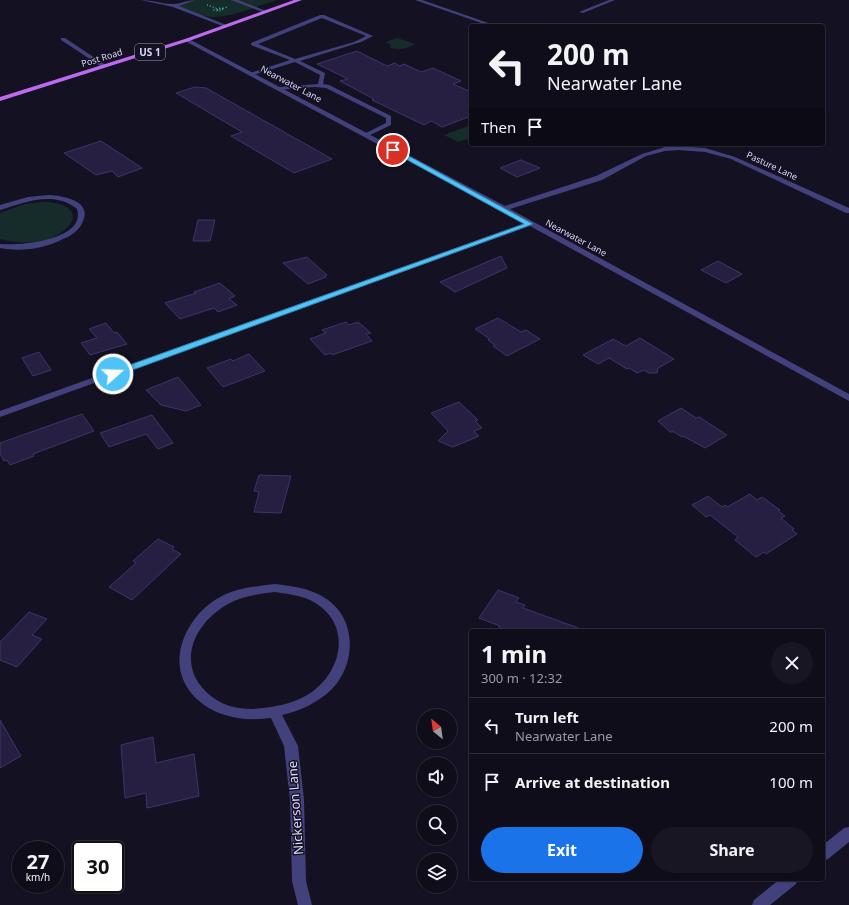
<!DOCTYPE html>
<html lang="en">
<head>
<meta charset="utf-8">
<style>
  body { margin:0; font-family:"Noto Sans",sans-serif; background:#181623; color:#f1f3f6; height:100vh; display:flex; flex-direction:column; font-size:15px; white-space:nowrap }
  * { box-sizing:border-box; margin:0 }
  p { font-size:13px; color:#9b9ca2 }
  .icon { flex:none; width:22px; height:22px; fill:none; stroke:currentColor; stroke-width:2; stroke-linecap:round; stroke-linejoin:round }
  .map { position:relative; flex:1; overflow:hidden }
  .panel { position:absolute; left:469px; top:629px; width:356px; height:252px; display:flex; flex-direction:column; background:#0f0d1a; border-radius:4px; box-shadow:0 1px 3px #0004,0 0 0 1px #2f2d39 }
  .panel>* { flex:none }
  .guide { position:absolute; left:469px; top:24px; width:356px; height:122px; border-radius:4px; box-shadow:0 1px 3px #0004,0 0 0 1px #2f2d39; background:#0f0d1a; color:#f1f3f6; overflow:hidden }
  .needle { width:26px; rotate:331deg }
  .buttons { position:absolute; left:417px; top:709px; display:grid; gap:8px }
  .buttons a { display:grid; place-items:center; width:40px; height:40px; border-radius:50%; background:#0f0d1a; box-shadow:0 1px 3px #0004,0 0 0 1px #2f2d39; font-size:20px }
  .speed { position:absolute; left:12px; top:841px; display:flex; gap:8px; font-size:20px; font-weight:700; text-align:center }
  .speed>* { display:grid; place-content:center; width:52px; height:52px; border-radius:50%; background:#0f0d1a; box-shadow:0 1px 3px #0004,0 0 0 1px #2f2d39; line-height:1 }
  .speed small { font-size:10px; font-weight:400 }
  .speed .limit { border:2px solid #111; border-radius:6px; background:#fff; color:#111 }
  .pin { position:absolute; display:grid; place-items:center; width:34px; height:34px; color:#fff; margin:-17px; border:2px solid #fff; border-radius:50%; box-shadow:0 1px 4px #0007 }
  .me { position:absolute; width:44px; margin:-22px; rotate:70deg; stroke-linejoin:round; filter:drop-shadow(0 0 3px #0008) }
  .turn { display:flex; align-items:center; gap:14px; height:84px; padding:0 12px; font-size:18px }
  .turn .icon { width:52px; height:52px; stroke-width:2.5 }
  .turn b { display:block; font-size:28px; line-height:34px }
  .then { display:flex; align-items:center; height:38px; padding:0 12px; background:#0003; gap:8px; font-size:15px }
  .round { display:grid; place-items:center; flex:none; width:42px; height:42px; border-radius:21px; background:#181623 }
  .head { display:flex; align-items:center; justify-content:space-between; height:68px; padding:0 12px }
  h1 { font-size:24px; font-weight:700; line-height:30px }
  .button { display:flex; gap:8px; margin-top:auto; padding:8px 12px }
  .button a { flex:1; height:46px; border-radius:24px; background:#1a73e8; color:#fff; font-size:16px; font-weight:700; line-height:46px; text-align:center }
  .button a+a { background:#181623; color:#f1f3f6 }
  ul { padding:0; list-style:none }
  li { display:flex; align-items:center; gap:12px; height:56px; padding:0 12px; border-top:1px solid #2f2d39 }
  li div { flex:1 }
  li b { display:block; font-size:15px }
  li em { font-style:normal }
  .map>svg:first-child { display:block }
  .green { fill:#152c2b }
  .building { fill:#261f42; stroke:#3f346b }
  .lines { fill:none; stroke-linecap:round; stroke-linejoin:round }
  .path { stroke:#3da9a3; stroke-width:1.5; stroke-dasharray:1 2; stroke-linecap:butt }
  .lane { fill:#43417c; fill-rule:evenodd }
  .street { fill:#43417c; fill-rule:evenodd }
  .primary { fill:#bd6bee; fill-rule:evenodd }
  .route { fill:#4fc3f7; stroke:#337fa1 }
  .labels { text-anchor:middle; stroke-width:3; stroke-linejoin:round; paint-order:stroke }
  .far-street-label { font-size:9px; fill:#dbd7fa; stroke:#141123 }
  .shield { fill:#141123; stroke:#9f9cba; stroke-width:1 }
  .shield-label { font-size:10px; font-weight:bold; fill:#dbd7fa }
  .near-street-label { font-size:13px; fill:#dbd7fa; stroke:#141123 }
</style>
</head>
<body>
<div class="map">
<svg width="849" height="905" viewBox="0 0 849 905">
  <rect width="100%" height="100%" fill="#141123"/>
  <path class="green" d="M195,0H277C258,6 233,17 214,17C201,17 187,11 175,6Z
    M397,38L415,44C408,49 398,50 390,48L391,45L385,42Z
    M471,125V138L458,142L444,135Z
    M42,202C51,202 65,203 71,211C79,223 58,236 49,239C33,244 16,243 0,239V213L25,204Z"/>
  <path class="building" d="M357,51L387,66L395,63L399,66L404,64L421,72L433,68L461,81L453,84L471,92V116L442,127L431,121L424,125L372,100L374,99L340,81L348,79L317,64Z
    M195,87L206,88L332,159L294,173L231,136L242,132L176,93Z
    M101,141L142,168L118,177L112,171L96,175L64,153Z
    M521,160L540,168L517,177L500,168Z
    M198,220H215L210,241H193Z
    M501,256L507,268L455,292L440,282Z
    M307,257L327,275L325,276L326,277L308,284L283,263Z
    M718,261L742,274L726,283L701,270Z
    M220,283L235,296L229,299L237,305L218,312L214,308L180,319L165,303L196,293L194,292Z
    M498,318L521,332L526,330L540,339L507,356L493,346L495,345L488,340L490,339L475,329Z
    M346,322L349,325L358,322L371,333L366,334L372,341L332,355L331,353L325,355L310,339L326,333L322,330Z
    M106,323L114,333L117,332L127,344L90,355L81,343L97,338L89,329Z
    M640,338L674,359L658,368L657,373H649L644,370L637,373L629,368L627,369L609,358L598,364L583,355L613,339L626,346Z
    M39,352L51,370L33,376L22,358Z
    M249,354L265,371L223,387L207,368L231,359L233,361Z
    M178,377L201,405L186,411L161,405L146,390Z
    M459,402L478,420L475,421L482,428L474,431L479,436L453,447L438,441L448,431L431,413Z
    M681,408L696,418L699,417L727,435L705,448L683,436L682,437L674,432H670L658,421Z
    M82,414L94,431L33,454L34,456L10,465L7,460L4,461L0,454V443Z
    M152,415L173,443L158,449L146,434L109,447L100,433Z
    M259,475L291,476L281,513L254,512L259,492L254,491Z
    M750,494L757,500L762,497L780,510L778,511L785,516L781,518L794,529L792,530L797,534L766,554L764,552L756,557L735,540L738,537L710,515L706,517L692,505L708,496L722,507L725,505L727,507Z
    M158,539L174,547L172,549L181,554L132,600L109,587L136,563L133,561Z
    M498,590L519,598L516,602L525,605L523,608L581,629L580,631H497L500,626L479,618Z
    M29,612L47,619L32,635L42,639L17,667L0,660V642Z
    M0,720L21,756L0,768Z
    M153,737L156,763L194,754L199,796L147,808L146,793L125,798L121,745Z"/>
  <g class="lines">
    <path class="path" d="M207,5L216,8
      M219,8L224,9L219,11L214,10Z
      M217,10L227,7"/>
    <path class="lane" d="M141,0C152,0 162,4 173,4C180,4 188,0 195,0L179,6L229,26L225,27L173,7Z
      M231,0H238L269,12L265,13Z
      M415,0H422L497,26H490Z
      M609,0H615L583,13L579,12Z
      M320,15H324L373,36L361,42L300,61L325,73L323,84L329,85L391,116V125L368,136H364V134L386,123V118L326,88L315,87L277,90L276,89L279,87L318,84L320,75L295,62L250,76L247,74L290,60L251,45V43ZM322,18L366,36L354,42L295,59L258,44Z"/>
    <path class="street" d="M61,38H65L107,66L102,67L61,40Z
      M187,38L505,206L596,176L642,154L665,147L678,146L705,148L735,157L849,208V213H846L731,159L705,152L678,150L665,151L646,156L602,180L510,209L849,394V401L530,226L0,417V411L525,223L185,41L184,40Z
      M49,195C64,196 92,201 83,221C80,230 71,236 63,239C44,249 21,252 0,248V244C18,246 87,240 77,209C53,190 25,203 0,210V205L28,197Z
      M275,584C292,586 310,588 325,598C357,618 357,664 331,690C317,703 300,711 282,715L298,746L304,800L306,881L312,905H298L292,881L290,800L284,746L271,718C260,719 249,720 238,718C194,711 166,675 186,633C194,617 206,604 222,596C238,588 257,586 275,584ZM275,592C287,594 299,595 310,600C351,620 345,668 312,692C297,702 281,706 263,708C249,710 235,709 222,703C174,677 186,628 228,604C242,596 259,594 275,592Z
      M849,827V842L828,859L823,861V845L844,828Z
      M780,879H798L796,884L770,905H752L754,900Z"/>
    <path class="primary" d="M294,0H302L189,41L0,101V97L185,39Z"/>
  </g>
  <path class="route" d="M391,149H396L533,224L116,376H110L109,374L110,372L524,224L391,151Z"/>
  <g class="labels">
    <g class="far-street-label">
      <text transform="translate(102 58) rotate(-17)" y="3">Post Road</text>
      <text transform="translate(291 84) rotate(28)" y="3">Nearwater Lane</text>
      <text transform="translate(772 166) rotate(25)" y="3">Pasture Lane</text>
      <text transform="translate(576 238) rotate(28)" y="3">Nearwater Lane</text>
    </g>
    <rect class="shield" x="135" y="44" width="30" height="16" rx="3"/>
    <g class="shield-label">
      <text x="150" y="56">US 1</text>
    </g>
    <g class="near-street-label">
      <text transform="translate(295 808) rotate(-94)" y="5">Nickerson Lane</text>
    </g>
  </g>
</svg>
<div class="buttons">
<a><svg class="needle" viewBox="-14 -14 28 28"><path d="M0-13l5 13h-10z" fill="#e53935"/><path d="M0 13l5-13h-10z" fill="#9b9ca2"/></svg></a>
<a><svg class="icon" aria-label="sound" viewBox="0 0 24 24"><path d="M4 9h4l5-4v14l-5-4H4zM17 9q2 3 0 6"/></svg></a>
<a><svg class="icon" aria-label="search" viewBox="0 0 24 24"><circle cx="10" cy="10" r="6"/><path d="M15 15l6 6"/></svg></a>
<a><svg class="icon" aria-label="layers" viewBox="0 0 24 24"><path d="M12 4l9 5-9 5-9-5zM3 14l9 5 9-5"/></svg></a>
</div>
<div class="speed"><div>27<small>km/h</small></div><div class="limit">30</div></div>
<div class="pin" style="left:393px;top:150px;background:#d93025"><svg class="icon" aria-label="arrive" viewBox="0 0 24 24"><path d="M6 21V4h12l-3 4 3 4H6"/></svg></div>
<svg class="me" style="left:113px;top:374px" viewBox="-20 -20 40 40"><circle r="17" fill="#4fc3f7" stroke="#fff" stroke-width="3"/><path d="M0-11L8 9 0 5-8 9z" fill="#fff"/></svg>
<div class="guide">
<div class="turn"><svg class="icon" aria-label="left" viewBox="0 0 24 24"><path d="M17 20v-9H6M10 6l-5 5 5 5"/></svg><div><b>200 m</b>Nearwater Lane</div></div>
<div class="then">Then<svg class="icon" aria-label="arrive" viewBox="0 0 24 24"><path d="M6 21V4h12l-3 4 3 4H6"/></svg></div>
</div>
<section class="panel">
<div class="head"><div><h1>1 min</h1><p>300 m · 12:32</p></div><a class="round"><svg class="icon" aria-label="close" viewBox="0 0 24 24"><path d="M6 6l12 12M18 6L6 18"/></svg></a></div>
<ul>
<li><svg class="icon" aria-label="left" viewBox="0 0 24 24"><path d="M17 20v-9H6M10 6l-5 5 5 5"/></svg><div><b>Turn left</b><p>Nearwater Lane</p></div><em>200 m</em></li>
<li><svg class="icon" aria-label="arrive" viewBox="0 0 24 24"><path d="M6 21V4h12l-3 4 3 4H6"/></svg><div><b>Arrive at destination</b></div><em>100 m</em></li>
</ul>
<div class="button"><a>Exit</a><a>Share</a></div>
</section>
</div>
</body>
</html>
